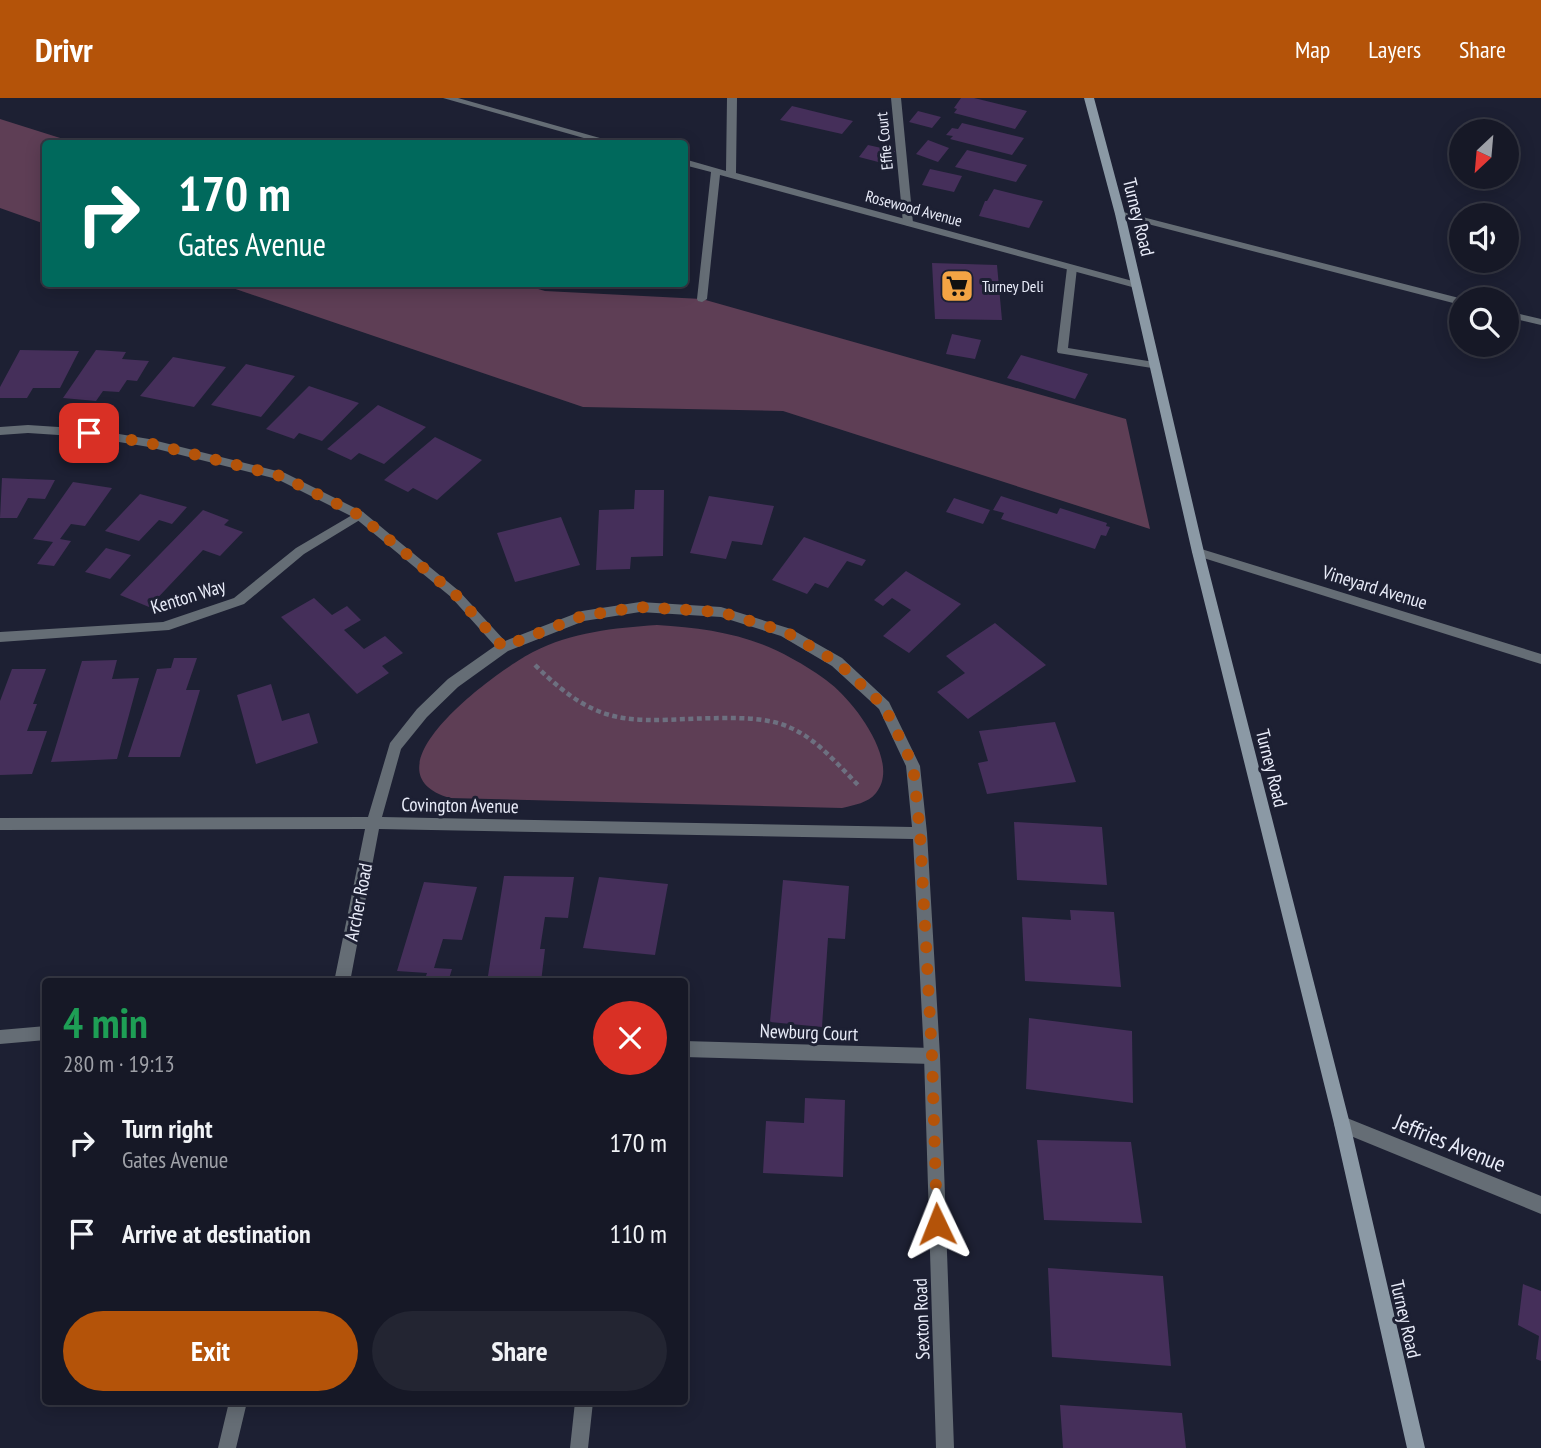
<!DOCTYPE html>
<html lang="en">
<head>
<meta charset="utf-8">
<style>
  body { margin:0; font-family:"PT Sans Narrow",sans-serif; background:#232532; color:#f1f3f6; height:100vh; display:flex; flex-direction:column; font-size:26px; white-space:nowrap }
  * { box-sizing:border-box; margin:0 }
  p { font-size:23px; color:#9ea0a7 }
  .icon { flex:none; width:38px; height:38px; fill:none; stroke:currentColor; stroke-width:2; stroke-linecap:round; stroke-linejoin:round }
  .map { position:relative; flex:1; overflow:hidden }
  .sheet { position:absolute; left:42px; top:880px; width:646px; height:427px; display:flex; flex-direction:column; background:#161826; border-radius:7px; box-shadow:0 4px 18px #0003,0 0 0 2px #353743 }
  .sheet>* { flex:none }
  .top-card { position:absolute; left:42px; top:42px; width:646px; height:147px; border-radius:7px; box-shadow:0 4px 18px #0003,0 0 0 2px #353743; background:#00695c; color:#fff; overflow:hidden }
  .needle { width:46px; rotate:206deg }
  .buttons { position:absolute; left:1449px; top:21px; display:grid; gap:14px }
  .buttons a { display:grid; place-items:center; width:70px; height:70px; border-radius:50%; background:#161826; box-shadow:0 4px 18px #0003,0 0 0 2px #353743; font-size:35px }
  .pin { position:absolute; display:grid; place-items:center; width:60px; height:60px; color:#fff; margin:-30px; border-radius:14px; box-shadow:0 4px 10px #0006 }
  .me { position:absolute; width:77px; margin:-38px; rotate:358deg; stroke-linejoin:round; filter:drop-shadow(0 0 5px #0008) }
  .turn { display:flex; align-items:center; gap:24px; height:147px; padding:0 21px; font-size:32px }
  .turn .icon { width:91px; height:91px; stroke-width:2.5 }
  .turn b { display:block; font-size:49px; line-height:60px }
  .round { display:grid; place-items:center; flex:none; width:74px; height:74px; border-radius:37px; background:#232532 }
  .headline { display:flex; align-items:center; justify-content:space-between; height:119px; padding:0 21px }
  h1 { font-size:42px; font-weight:700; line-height:52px; color:#1e9e55 }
  .cta { display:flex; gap:14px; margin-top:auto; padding:14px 21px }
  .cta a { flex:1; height:80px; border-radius:42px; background:#b45309; color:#fff; font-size:28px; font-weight:700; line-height:80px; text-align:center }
  .cta a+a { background:#232532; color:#f1f3f6 }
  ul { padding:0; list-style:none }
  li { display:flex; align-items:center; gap:21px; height:91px; padding:0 21px }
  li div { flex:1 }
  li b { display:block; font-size:26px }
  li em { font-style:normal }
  header { display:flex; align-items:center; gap:42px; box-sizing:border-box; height:98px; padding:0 35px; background:#b45309; color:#fff }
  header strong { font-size:33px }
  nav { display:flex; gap:38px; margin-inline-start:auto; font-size:24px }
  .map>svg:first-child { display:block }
  .green { fill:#5e3e55 }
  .building { fill:#452f5a }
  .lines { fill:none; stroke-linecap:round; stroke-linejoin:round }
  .path { stroke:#6d7080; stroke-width:4.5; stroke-dasharray:5 3.5; stroke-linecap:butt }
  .lane { fill:#656d75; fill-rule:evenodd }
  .street { fill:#656d75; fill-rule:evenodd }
  .secondary { fill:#8b99a5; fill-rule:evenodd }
  .route { stroke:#b45309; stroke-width:12; stroke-dasharray:0 21.6 }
  .labels { text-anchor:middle; stroke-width:6; stroke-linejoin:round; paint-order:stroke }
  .far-street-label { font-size:16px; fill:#e9ecf9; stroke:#1d2033 }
  .far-poi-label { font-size:16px; fill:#e9ecf9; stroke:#1d2033; text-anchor:start }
  .street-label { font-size:19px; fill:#e9ecf9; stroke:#1d2033 }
  .near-street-label { font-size:23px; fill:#e9ecf9; stroke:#1d2033 }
</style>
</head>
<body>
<header>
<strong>Drivr</strong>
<nav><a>Map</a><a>Layers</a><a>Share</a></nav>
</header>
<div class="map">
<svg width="1541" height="1350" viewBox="0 0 1541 1350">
  <rect width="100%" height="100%" fill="#1d2033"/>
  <path class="green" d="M0,21L76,45L46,46L45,126L0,110Z
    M221,186H521L545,193L702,201L1126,321L1150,431L783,313L583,309Z
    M657,527C704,530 749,536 791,560C804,567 819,576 831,586C855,605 901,665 876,695C868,705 854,707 842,710L450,700C358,673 498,572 533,554C572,534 614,530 657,527Z"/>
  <path class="building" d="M961,0H974L1027,13L1015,31L954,15L957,11L954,10Z
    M792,8L853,23L842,36L780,22Z
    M918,13L941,19L932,30L909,24Z
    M962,25L1024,40L1012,57L950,41L953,38L946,37L952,30L958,31Z
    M928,42L949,50L938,64L916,56Z
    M868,47L895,53L886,66L859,59Z
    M967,52L1027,67L1016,84L955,69Z
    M930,71L962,78L954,94L922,87Z
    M994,91L1043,103L1029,130L979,118L985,103H987Z
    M932,165L997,167L1002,222L935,221Z
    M952,236L981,242L975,261L946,256Z
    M20,252L79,253L60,290H33L27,300H0V289Z
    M96,252L126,254L122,261L149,263L137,283L127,282L119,294L103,293L96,303L63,300Z
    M1021,257L1088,276L1075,301L1007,280Z
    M173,259L226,269L194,309L140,298Z
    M246,266L295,278L261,319L211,307Z
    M309,288L359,305L322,343L299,335L294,341L266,331Z
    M378,307L426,329L384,366L359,355L351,362L327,351Z
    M435,339L482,362L437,402L413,390L408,394L384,382Z
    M2,380L55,382L45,401L28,400L17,420H0Z
    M73,384L112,390L85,428L71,426L60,441L71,443L54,468L37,466L53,444L33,441Z
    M635,392H664L663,458L631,459L630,471L596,472L599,412L634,411Z
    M140,396L187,409L172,426L159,422L139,443L105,433Z
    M709,398L774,408L762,447L732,443L726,461L690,455Z
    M1001,398L1057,416L1060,410L1107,425L1106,428L1110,429L1106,438L1101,437L1095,451L1001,421L1004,415L993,412Z
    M954,400L990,412L983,426L946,414Z
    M203,412L229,422L224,427L243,434L220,458L203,452L149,509L120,497Z
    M561,419L580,467L515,484L497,435Z
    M804,439L866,462L862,468L847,463L828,490L815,485L807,496L772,482Z
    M106,450L131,457L110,481L85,474Z
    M906,473L961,506L909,555L883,538L911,512L892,500L883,508L874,502Z
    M314,500L332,517L347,508L361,522L344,532L364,551L385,538L403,555L382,568L389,575L357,596L281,519Z
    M995,525L1046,567L968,621L937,594L965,575L946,558Z
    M174,560H197L186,592H200L180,659H128L157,571L171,570Z
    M117,562L112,581L139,580L117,661L51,664L82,563Z
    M12,571H46L33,606H37L27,633H47L32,676L0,677V603Z
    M271,586L282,623L309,615L318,645L256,666L237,597Z
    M1055,624L1076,684L987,696L978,665L988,663L979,633Z
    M1014,724L1102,729L1107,787L1017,782Z
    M504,778L574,779L568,820L545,819L540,851H545L541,884H487Z
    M599,779L668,786L655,857L583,850Z
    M783,782L849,788L845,841L828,840L822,929L770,924Z
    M424,784L477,789L462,842L443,841L434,870L452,871L448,884H424L427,875L397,873Z
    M1070,812L1114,814L1121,889L1025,883L1022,819L1071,822Z
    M1029,920L1132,933L1133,1005L1026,991Z
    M805,1000L845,1002L843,1079L763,1075L766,1023L804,1025Z
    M1037,1042L1131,1044L1142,1125L1044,1122Z
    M1048,1170L1163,1178L1171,1268L1052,1259Z
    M1523,1186L1541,1193V1263L1536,1261L1539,1238L1518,1227Z
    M1060,1307L1182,1315L1186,1350H1063Z"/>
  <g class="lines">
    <path class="path" d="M535,567C606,638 637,620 728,620C749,620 772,621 791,630C818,642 839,668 860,689"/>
    <path class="lane" d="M891,0H901L913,125L908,128L903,125Z
      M1072,167L1077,170L1068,250L1154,264L1158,265V271L1058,255L1057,253L1067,170Z
      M359,413L363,414L365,417L363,420L304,456L244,506L169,532L0,544V534L163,524L234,500L296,450Z
      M46,928V942L0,946V932Z
      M684,943L932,950L938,953L940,958L938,963L932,966L684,959Z
      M575,1304H593L588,1350H570Z"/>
    <path class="street" d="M443,0H458L621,46H605Z
      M727,0H737L736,75L1140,185L1141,187L1140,189H1132L720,77L707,201L702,204L698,203L697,201L711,74L684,67V61L726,73Z
      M1120,113L1123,114L1463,201L1461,207L1457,206L1117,118L1115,116Z
      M1507,213L1541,221V227L1507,219Z
      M28,327L89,331L149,341L285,375L363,414L459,493L505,543L582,513L640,504L721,509L791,531L842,560L889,604L920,668L927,735L940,958L954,1350H936L924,958L913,741L379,731L350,884H334L365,731L0,732V720L368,719L390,645L417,611L448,581L495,548L451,499L355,420L277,381L149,349L89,339L28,335L0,337V329ZM640,514L721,519L781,538L832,568L879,611L906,668L912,729L382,719L401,651L427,619L458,589L508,553L584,523Z
      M1198,450L1541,556V566L1194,457L1192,454Z
      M1342,1018L1541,1098V1116L1336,1032L1334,1026L1336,1020Z
      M229,1304H247L236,1350H218Z"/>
    <path class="secondary" d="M1084,0H1094L1125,116L1204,454L1350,1026L1425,1350H1407L1334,1026L1192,454L1115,116Z"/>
  </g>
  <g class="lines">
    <path class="route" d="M89,335L149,345L281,378L359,417L455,496L503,549L582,518L640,509L721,514L786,534L837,564L884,608L913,667L920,735L932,958L937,1126"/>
  </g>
  <defs>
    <symbol id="supermarket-square" viewBox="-11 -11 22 22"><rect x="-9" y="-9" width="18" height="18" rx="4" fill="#f4a444" stroke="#1d2033"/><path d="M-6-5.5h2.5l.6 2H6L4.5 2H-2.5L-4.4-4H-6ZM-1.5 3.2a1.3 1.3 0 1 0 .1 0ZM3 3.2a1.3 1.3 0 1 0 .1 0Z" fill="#111"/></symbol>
  </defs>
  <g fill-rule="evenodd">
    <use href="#supermarket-square" x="938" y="169" width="38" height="38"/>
  </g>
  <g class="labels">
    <g class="far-street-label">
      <text transform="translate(884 43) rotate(-96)" y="6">Effie Court</text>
      <text transform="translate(914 110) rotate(15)" y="6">Rosewood Avenue</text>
    </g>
    <g class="far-poi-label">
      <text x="982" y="194">Turney Deli</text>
    </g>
    <g class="street-label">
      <text transform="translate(1139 119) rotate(76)" y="7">Turney Road</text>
      <text transform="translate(1375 489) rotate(17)" y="7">Vineyard Avenue</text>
      <text transform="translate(188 498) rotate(-17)" y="7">Kenton Way</text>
      <text transform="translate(1272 670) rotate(76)" y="7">Turney Road</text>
      <text transform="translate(460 707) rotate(1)" y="7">Covington Avenue</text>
      <text transform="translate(358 804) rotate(-79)" y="7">Archer Road</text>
      <text transform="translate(809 934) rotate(2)" y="7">Newburg Court</text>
      <text transform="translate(921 1221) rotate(-92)" y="7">Sexton Road</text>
      <text transform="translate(1406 1221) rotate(77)" y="7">Turney Road</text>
    </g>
    <g class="near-street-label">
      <text transform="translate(1450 1045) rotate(22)" y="8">Jeffries Avenue</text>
    </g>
  </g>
</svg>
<div class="buttons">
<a><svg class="needle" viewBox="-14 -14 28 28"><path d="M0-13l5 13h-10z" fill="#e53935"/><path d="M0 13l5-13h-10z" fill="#9ea0a7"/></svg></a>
<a><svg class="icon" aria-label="sound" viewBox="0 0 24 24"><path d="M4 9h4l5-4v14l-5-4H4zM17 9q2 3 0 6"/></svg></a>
<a><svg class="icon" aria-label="search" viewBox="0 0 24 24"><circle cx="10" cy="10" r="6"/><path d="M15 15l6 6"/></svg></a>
</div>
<div class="pin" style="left:89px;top:335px;background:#d93025"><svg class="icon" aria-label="arrive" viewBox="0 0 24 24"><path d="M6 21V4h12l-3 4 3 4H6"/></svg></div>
<svg class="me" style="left:937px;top:1126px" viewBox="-20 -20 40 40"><path d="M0-17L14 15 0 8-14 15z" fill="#b45309" stroke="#fff" stroke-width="4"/></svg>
<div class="top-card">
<div class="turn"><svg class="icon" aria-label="right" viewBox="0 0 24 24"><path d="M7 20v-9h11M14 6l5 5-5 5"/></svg><div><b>170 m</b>Gates Avenue</div></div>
</div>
<section class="sheet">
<div class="headline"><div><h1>4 min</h1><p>280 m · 19:13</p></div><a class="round" style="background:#d93025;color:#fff"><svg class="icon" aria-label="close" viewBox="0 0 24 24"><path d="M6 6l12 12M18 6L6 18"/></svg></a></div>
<ul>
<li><svg class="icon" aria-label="right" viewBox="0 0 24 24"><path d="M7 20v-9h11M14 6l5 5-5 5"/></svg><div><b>Turn right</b><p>Gates Avenue</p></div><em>170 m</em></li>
<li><svg class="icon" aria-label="arrive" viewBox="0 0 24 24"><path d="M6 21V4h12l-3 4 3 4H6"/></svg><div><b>Arrive at destination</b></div><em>110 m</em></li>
</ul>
<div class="cta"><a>Exit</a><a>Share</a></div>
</section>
</div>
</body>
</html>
